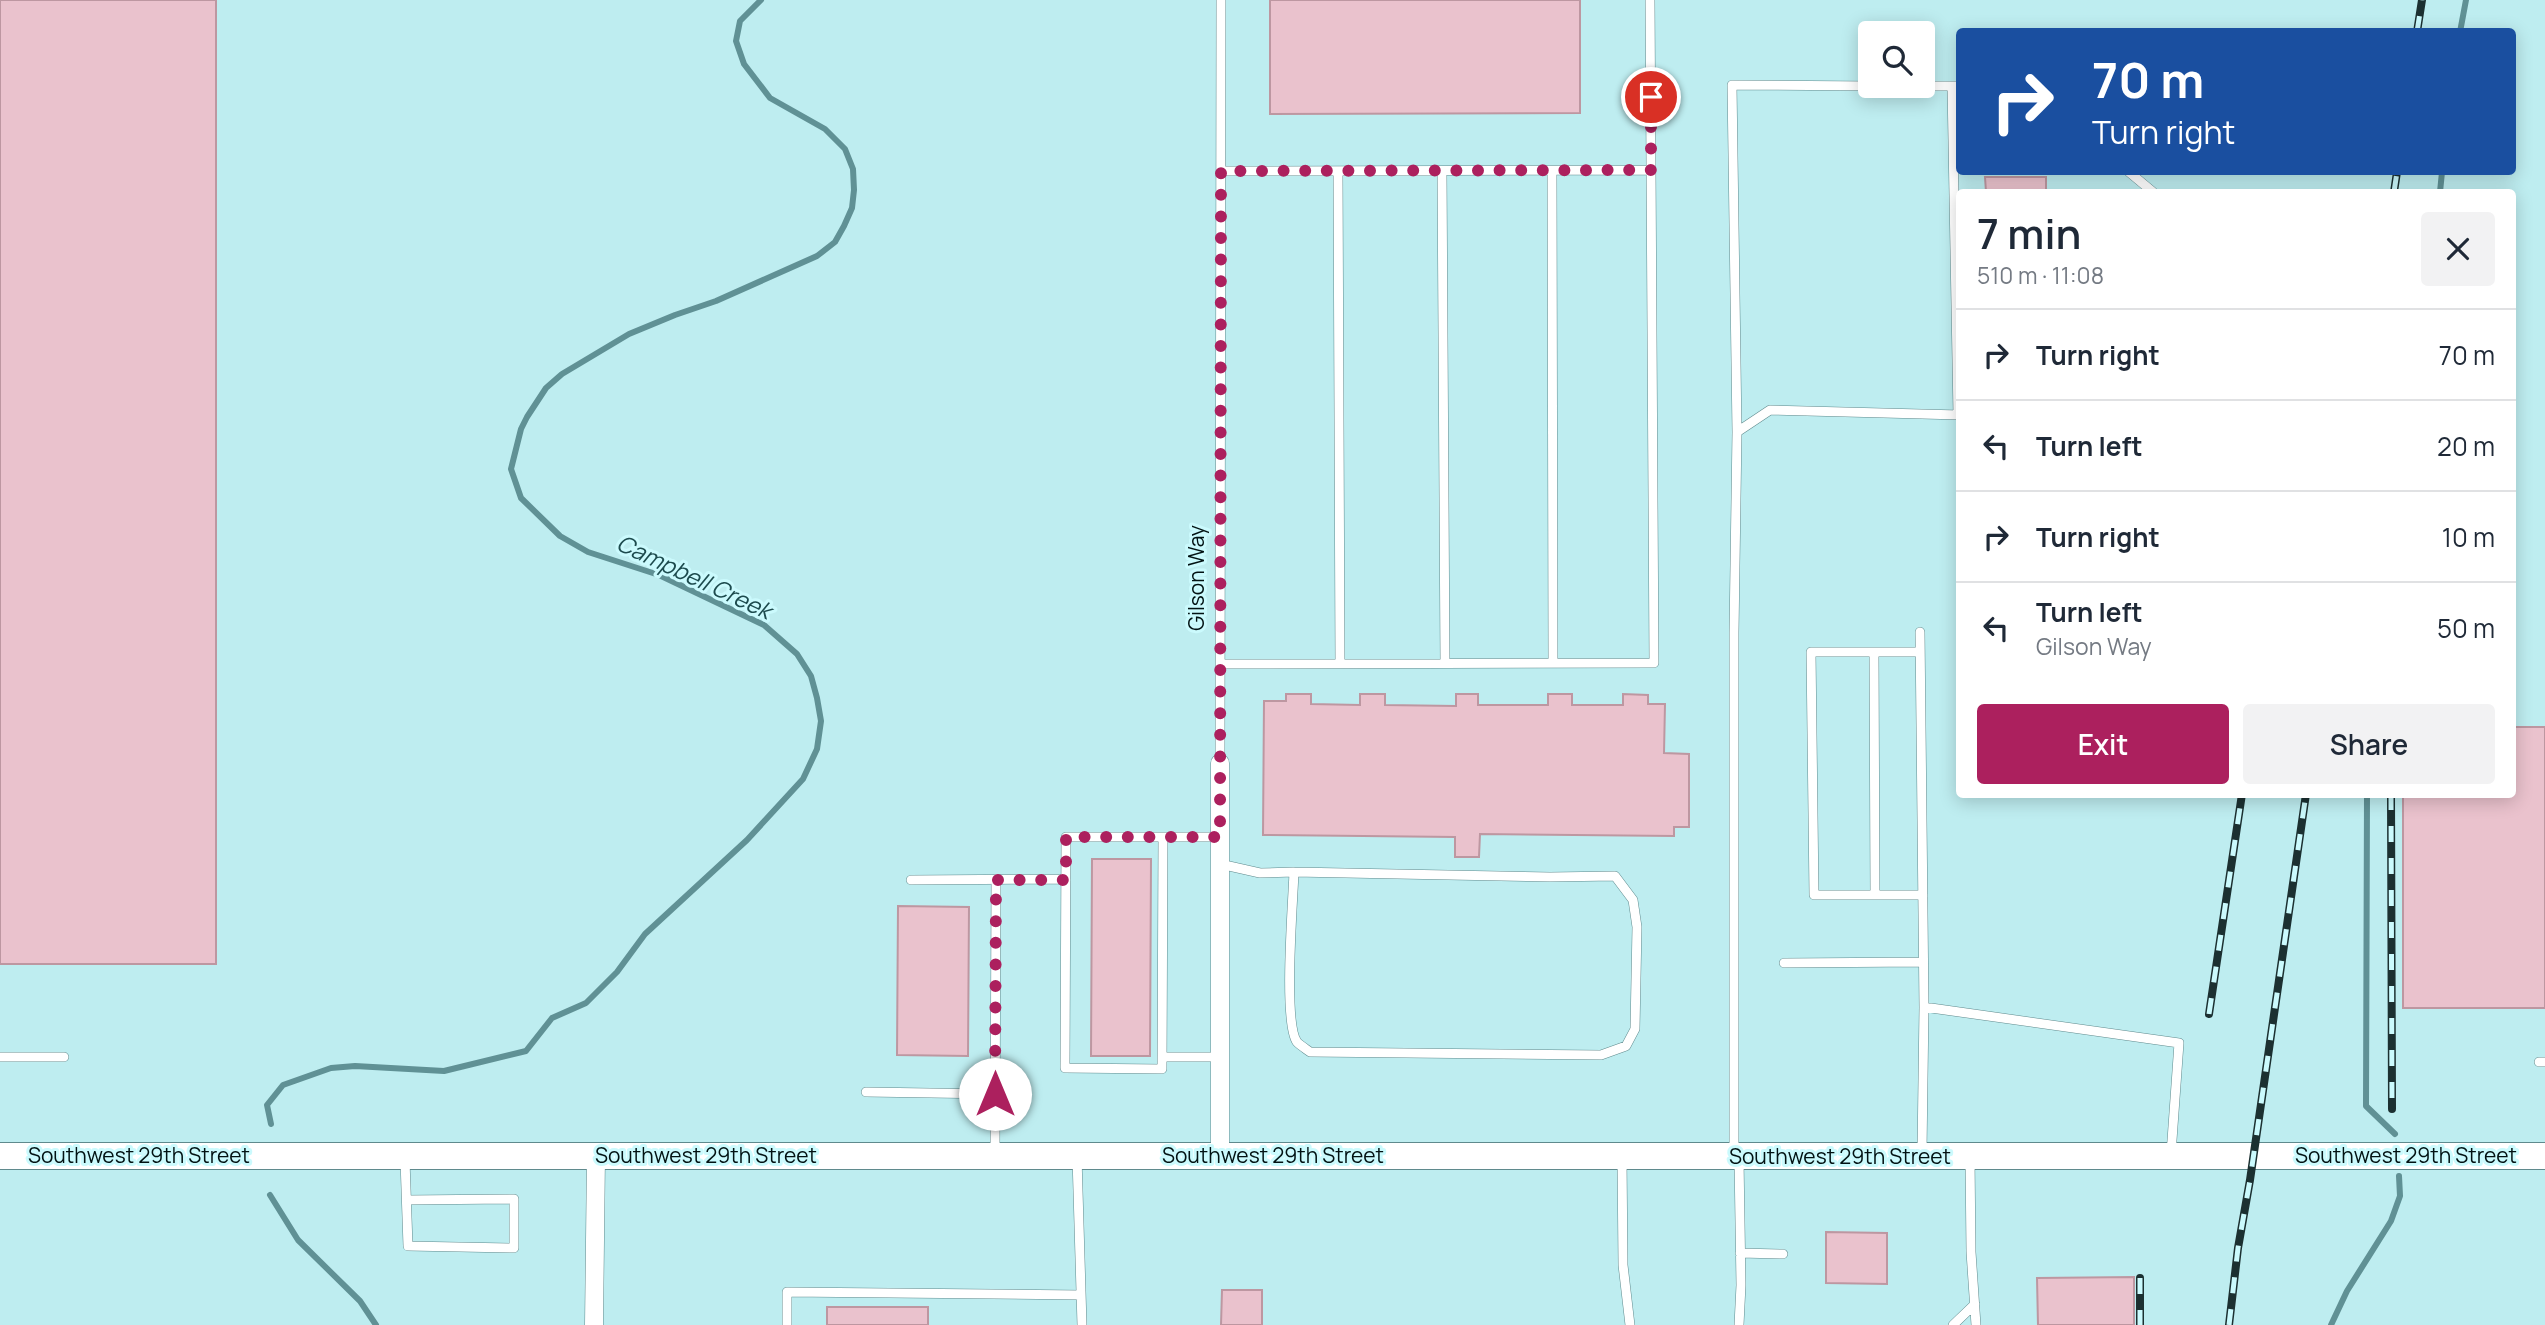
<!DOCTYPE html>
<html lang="en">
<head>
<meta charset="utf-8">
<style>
  body { margin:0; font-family:Manrope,sans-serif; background:#f2f2f3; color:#1f2937; height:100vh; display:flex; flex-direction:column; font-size:26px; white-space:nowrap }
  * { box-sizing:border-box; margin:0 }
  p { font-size:23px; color:#747a83 }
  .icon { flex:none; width:38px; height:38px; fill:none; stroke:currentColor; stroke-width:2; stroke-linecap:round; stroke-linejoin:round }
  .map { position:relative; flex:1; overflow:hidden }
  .panel { position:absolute; left:1956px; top:189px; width:560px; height:609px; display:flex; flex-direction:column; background:#fff; border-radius:7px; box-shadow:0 4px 18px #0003 }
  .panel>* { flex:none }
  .hud { position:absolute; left:1956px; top:28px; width:560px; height:147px; border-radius:7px; box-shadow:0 4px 18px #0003; background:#1a4fa0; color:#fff; overflow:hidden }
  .fabs { position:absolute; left:1858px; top:21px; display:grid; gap:14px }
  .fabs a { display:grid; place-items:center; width:77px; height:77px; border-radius:7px; background:#fff; box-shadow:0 4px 18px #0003; font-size:35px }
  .pin { position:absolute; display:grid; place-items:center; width:60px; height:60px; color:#fff; margin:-30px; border:4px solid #fff; border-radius:50%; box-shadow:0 2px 7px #0007 }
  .me { position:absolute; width:77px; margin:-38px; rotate:0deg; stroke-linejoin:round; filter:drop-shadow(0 0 5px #0008) }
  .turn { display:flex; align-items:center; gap:24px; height:147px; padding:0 21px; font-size:32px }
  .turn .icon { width:91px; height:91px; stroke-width:2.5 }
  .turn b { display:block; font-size:49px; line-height:60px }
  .round { display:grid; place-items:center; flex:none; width:74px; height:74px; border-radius:7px; background:#f2f2f3 }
  .summary { display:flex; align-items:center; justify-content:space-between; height:119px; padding:0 21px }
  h1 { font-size:42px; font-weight:600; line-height:52px }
  .primary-button { display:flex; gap:14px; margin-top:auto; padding:14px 21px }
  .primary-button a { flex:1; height:80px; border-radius:7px; background:#ac205e; color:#fff; font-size:28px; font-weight:600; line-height:80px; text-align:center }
  .primary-button a+a { background:#f2f2f3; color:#1f2937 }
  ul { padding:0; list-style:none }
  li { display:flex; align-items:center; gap:21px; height:91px; padding:0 21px; border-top:2px solid #e0e1e3 }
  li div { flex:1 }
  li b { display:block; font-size:26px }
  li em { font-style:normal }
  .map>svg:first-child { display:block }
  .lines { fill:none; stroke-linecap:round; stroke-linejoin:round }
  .stream { stroke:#609195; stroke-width:6 }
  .building { fill:#eac2cd; stroke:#bd97a1; stroke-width:2 }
  .lane-casing { stroke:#5f8a8d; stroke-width:10 }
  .street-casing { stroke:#5f8a8d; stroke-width:19 }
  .secondary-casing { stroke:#5f8a8d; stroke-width:28 }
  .lane { stroke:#fff; stroke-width:9 }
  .street { stroke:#fff; stroke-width:18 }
  .secondary { stroke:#fff; stroke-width:26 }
  .rail-casing { stroke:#1c3031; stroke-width:8 }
  .rail { stroke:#cbfafd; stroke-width:5; stroke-dasharray:16; stroke-linecap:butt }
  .route { stroke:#ac205e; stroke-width:12; stroke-dasharray:0 21.6 }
  .labels { text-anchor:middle; stroke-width:6; stroke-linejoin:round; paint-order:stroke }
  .street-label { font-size:21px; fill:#021213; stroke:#cbfafd }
  .water-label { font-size:23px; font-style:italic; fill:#1d4b4e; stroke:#cbfafd }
</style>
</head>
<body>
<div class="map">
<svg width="2545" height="1325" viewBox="0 0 2545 1325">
  <rect width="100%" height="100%" fill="#beedf0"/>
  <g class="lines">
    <path class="stream" d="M2460,32L2466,0
      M2440,192L2442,172
      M2367,794L2366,1106L2395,1134
      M271,1124L267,1105L283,1085L331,1068L355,1066L444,1071L526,1051L552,1018L586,1003L617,972L645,934L747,840L803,779L817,749L821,721L817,698L811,676L797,654L764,625L659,575L588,552L560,536L521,498L511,469L521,429L527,417L546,388L562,374L629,334L675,315L716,301L817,256L835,242L844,226L852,208L854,190L853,169L845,149L825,129L770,98L744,64L736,41L740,21L761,0
      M270,1195L298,1240L360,1301L376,1325
      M2331,1325L2347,1291L2391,1221L2400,1196L2399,1176"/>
  </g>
  <path class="building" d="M0,0H216V964H0Z
    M1270,0H1580V113L1270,114Z
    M1985,177H2046V192H1986Z
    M1286,694H1311V704L1360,705V694H1385V705L1456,706V694H1478V705H1548V694H1572V705H1623V694L1648,695V704H1665L1664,753L1689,754V827H1674V836L1480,834L1479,857H1455V837L1263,835L1264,701H1286Z
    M2513,727H2545V1008H2403V794H2513Z
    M1092,859H1151L1150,1056H1091Z
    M898,906L969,907L968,1056L897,1055Z
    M1826,1232L1887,1233V1284L1826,1283Z
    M2134,1277V1325H2038L2037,1278Z
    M1222,1290H1262V1325H1221Z
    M827,1307H928V1325H827Z"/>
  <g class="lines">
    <defs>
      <path id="lane" d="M1923,86H1960
        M1952,86L1958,415
        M1221,171L1651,170
        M1338,171L1340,664
        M1442,171L1445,663
        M1552,171L1553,663
        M2129,172L2153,192
        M1737,432L1770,410L1960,415
        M1920,632L1924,1007L1922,1152
        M1874,652L1875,895
        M1920,652H1811L1814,895H1923
        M1220,664L1654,663L1650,0
        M1220,763L1221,0
        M1066,837H1163L1162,1069L1065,1068Z
        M1163,837H1220
        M1220,864L1260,873L1294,872L1550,877L1615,876L1633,900L1637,927L1635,1029L1626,1046L1601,1055L1310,1052C1306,1049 1300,1045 1297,1042C1283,1023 1293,901 1294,872
        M911,880L1066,879
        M1784,963L1923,962
        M1924,1007L2179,1043L2171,1154
        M0,1057H64
        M1162,1057H1220
        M2539,1062H2545
        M866,1092L995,1094
        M995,1154L996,879
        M1734,1155V632L1737,432L1732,85L1871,86
        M1077,1157L1082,1325
        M1622,1158L1623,1265L1630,1325
        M1970,1158L1971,1252L1976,1325
        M1739,1159L1741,1285L1739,1325
        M405,1160L408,1246L514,1248V1199L407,1200
        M1740,1253L1783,1254
        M787,1325V1292L1081,1295
        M1953,1325L1975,1304"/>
      <path id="street" d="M1220,1156V763
        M594,1325L596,1156"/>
      <path id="secondary" d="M0,1156H2545"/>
    </defs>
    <use href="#lane" class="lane-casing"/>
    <use href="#street" class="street-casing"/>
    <use href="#secondary" class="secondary-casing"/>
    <use href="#lane" class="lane"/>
    <use href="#street" class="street"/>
    <use href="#secondary" class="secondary"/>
    <defs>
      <path id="rail" d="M2417,32L2422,0
        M2394,192L2397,172
        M2391,794L2392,1109
        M2209,1014L2242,794
        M2140,1278V1325
        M2229,1325L2238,1248L2250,1180L2306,794"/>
    </defs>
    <use href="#rail" class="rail-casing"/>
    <use href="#rail" class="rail"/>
  </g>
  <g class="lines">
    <path class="route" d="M995,1094L996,880H1066V837H1220L1221,171L1651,170V97"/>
  </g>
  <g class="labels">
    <g class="street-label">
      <text transform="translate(1197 578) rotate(-90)" y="7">Gilson Way</text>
      <text x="139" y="1163">Southwest 29th Street</text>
      <text x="706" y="1163">Southwest 29th Street</text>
      <text x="1273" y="1163">Southwest 29th Street</text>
      <text x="2406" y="1163">Southwest 29th Street</text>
      <text x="1840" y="1164">Southwest 29th Street</text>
    </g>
    <g class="water-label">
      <text transform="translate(694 577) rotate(25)" y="8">Campbell Creek</text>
    </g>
  </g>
</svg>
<div class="fabs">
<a><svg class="icon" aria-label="search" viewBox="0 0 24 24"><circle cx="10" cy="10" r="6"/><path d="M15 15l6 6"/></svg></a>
</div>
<div class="pin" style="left:1651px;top:97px;background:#d93025"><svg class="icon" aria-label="arrive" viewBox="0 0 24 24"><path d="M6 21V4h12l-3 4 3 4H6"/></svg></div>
<svg class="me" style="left:995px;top:1094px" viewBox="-20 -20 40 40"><circle r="19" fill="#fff"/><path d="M0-13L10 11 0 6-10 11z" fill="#ac205e"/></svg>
<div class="hud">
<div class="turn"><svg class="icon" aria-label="right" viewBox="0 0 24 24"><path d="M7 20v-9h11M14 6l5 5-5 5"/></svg><div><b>70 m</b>Turn right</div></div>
</div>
<section class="panel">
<div class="summary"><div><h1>7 min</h1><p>510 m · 11:08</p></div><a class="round"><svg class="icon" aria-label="close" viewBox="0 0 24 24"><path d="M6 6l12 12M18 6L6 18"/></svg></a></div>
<ul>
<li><svg class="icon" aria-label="right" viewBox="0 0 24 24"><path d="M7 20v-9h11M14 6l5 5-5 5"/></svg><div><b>Turn right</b></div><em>70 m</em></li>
<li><svg class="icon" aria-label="left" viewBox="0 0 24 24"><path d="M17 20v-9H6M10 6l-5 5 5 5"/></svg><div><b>Turn left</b></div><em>20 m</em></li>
<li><svg class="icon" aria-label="right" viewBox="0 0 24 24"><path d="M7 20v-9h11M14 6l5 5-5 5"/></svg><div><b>Turn right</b></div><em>10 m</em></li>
<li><svg class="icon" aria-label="left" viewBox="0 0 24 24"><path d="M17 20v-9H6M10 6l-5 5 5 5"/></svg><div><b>Turn left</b><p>Gilson Way</p></div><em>50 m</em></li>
</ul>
<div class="primary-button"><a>Exit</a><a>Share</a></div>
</section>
</div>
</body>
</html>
